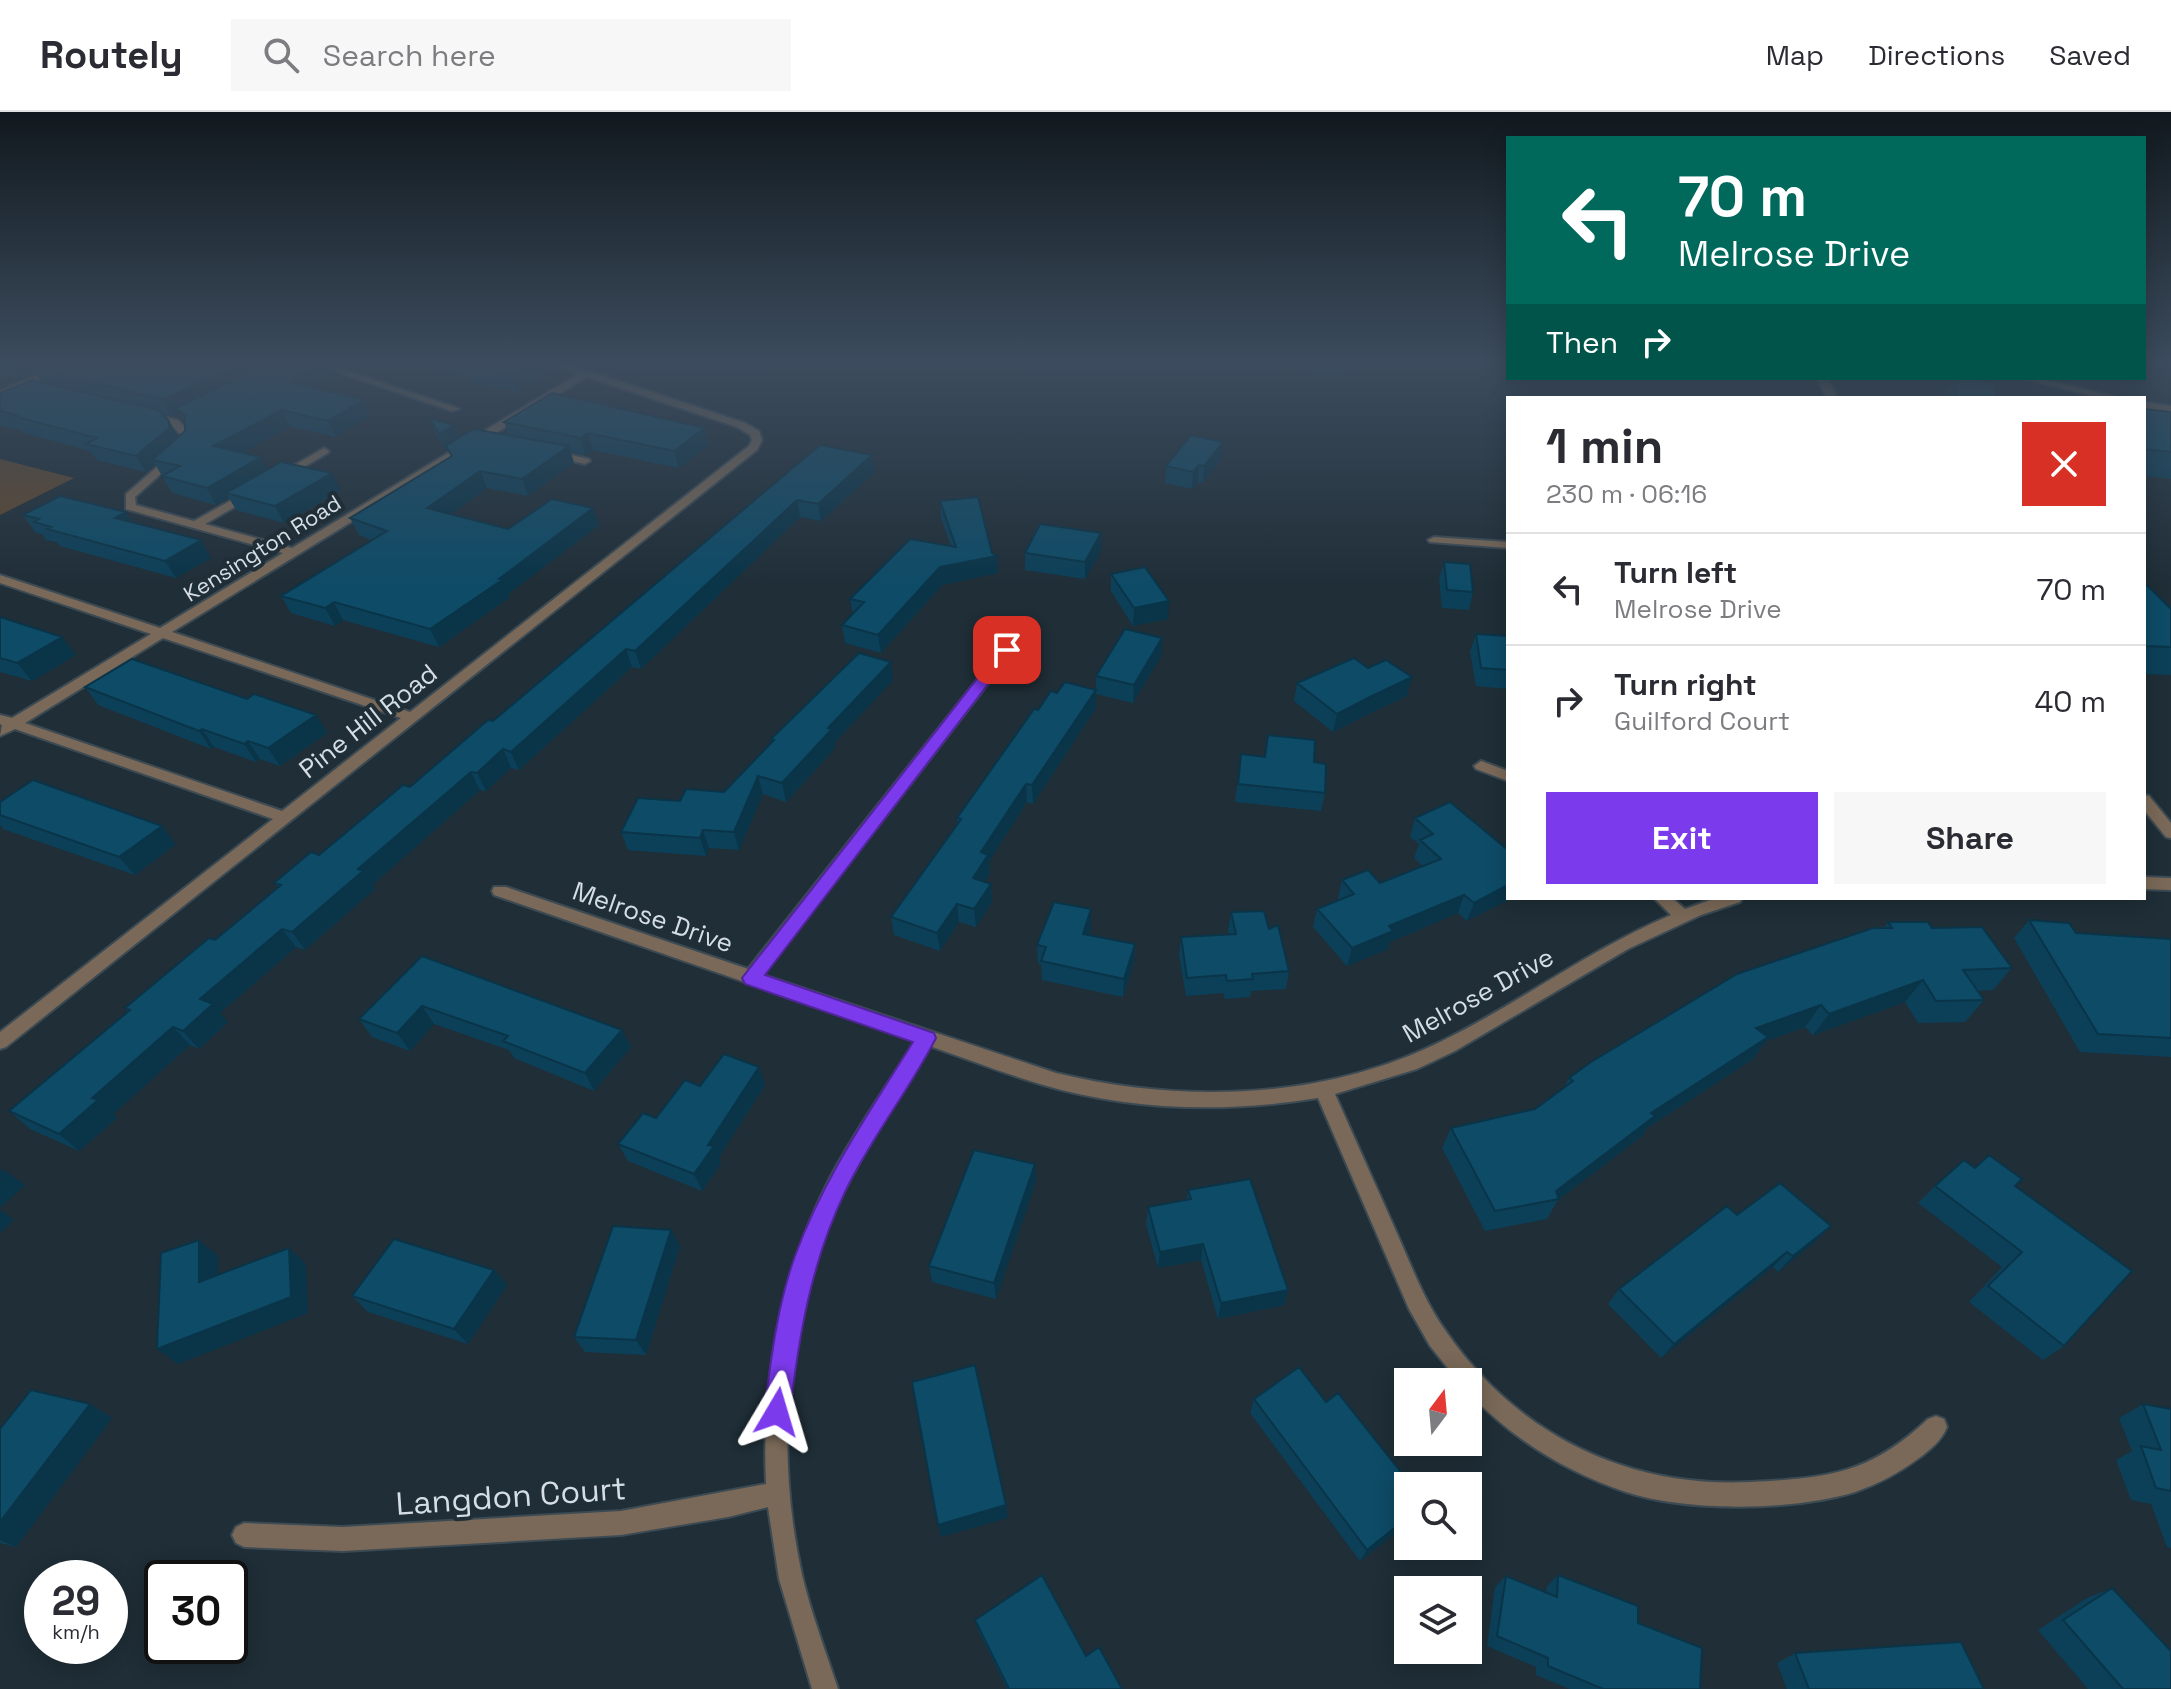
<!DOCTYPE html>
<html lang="en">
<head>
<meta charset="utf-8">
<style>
  body { margin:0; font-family:"Space Grotesk",sans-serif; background:#f7f7f7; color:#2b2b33; height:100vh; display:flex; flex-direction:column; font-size:30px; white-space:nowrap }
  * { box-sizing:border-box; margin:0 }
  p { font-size:26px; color:#7c7c81 }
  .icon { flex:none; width:44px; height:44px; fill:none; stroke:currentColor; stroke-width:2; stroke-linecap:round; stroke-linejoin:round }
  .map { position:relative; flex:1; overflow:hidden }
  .drawer { position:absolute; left:1506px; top:284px; width:640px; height:504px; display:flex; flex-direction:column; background:#fff; border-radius:0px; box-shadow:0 4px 20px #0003 }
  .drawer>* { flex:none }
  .banner { position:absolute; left:1506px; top:24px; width:640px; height:244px; border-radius:0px; box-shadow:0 4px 20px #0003; background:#00695c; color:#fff; overflow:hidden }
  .needle { width:52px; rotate:16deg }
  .fabs { position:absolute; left:1394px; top:1256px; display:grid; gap:16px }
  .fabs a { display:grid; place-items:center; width:88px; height:88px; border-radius:0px; background:#fff; box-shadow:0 4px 20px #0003; font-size:40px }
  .speed { position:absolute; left:24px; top:1448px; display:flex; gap:16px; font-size:40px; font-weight:700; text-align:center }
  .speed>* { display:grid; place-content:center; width:104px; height:104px; border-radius:50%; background:#fff; box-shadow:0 4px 20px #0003; line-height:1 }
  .speed small { font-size:20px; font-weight:400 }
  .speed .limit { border:4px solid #111; border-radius:12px; background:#fff; color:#111 }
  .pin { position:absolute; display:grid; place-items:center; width:68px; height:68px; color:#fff; margin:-34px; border-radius:16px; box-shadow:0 4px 12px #0006 }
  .me { position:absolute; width:88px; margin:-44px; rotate:7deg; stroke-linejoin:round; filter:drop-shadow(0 0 6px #0008) }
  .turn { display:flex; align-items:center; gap:28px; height:168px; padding:0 40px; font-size:36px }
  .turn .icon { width:104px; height:104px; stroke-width:2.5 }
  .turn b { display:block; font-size:56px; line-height:68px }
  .then { display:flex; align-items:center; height:76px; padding:0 40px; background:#0003; gap:16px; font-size:30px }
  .round { display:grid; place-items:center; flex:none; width:84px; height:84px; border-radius:0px; background:#f7f7f7 }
  .headline { display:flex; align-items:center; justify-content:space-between; height:136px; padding:0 40px }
  h1 { font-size:48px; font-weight:600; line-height:60px }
  .action { display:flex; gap:16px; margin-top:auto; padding:16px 40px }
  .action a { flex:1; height:92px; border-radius:0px; background:#7c3aed; color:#fff; font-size:32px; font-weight:600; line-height:92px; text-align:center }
  .action a+a { background:#f7f7f7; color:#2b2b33 }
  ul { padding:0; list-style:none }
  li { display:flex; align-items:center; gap:24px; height:112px; padding:0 40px; border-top:2px solid #e1e1e2 }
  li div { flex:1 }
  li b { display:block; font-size:30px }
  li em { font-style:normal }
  header { display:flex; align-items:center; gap:48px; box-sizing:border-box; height:112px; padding:0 40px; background:#fff; border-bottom:2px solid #e1e1e2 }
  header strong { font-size:38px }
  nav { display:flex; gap:44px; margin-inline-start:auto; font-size:28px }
  .search { width:560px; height:72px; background:#f7f7f7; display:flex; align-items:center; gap:20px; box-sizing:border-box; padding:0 28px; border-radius:0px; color:#7c7c81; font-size:30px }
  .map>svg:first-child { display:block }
  .green { fill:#61482e }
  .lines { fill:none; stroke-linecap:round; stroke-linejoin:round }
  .minor-casing { stroke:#3c4a53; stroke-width:4 }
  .minor { fill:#7a6958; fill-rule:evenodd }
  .wall { fill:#0c4059; fill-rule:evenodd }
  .shaded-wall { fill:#0a3448 }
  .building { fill:#0e4b67; stroke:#0a3448; stroke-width:2 }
  .route { fill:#7c3aed; stroke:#51269a; stroke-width:2 }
  .labels { text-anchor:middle; stroke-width:8; stroke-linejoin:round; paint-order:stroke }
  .far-street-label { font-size:22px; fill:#d4dee4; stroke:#1f2e37 }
  .street-label { font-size:26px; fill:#d4dee4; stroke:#1f2e37 }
  .near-street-label { font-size:32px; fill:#d4dee4; stroke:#1f2e37 }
</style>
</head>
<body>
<header>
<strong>Routely</strong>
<div class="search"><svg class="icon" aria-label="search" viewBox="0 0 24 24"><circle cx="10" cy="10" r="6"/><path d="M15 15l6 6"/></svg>Search here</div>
<nav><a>Map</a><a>Directions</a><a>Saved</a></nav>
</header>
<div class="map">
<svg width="2171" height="1577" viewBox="0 0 2171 1577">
  <rect width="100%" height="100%" fill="#1f2e37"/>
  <path class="green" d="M0,347L74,366L0,403Z"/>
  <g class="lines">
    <defs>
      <path id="minor" d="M62,252H75L0,286V279Z
        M313,252H327L460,297L452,299Z
        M554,252H568L745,311L759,319L762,328L757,338L6,935L0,937V920L273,707L15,617L0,624L2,613L0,612V603L12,606L151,522L0,471V463L160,516L283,441L126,397V382L181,334L182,324L170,312L144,305V301L178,308L192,323L191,335L135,385L136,393L194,409L246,380H254V384L205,412L292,436L578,262ZM587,265L737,315L750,323L752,328L749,334L410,600L172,520ZM163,526L401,606L282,699L25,611Z
        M1817,266H1827L1837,286H1827Z
        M2021,266H2038L2118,286H2100Z
        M2144,290L2171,294V300L2144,296Z
        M324,336L329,339L328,341L285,366L276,364Z
        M554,339L589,347L590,349L585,352L550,344L549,342Z
        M1434,425L1508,430V436L1430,430L1428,428Z
        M1023,514L1029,518L1027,521L763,863L1056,961C1184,992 1323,988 1442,929C1520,891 1590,837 1671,803L1654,786H1672L1685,797L1716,786H1742L1740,790L1701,803L1628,837L1455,939L1417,957L1335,982C1356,1030 1378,1078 1399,1126C1413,1158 1425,1190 1445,1218C1516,1322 1626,1376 1751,1370C1828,1366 1870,1362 1928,1307L1936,1304L1944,1307L1947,1315C1942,1328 1930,1338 1919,1346C1899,1361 1878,1372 1855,1380C1793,1399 1687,1400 1626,1380C1566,1360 1511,1326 1468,1280V1270H1459L1430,1234L1409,1197L1318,986C1225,1001 1131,999 1040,972C1003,961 967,947 930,934C895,993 855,1050 828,1114C782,1222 777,1353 803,1467C812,1504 826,1540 838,1577H812L779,1467L768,1395L728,1405L621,1423L343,1439L244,1435L236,1431L232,1423L236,1415L244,1411L343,1415L621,1399L766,1372C761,1266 782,1158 831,1064C856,1017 887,974 915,929L494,783L492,779L494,775H506L748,857L1019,515Z
        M1481,649L1508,659V669L1476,657L1474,654Z
        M2144,683L2149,684L2171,711V726L2166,725L2144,698Z
        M2144,765L2171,766V778L2144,777Z"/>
    </defs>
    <use href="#minor" class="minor-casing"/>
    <use href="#minor" class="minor"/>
  </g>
  <path class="wall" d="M0,252H332L337,263L313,275L363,288L371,304L336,325L290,315L242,341L268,357L341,378L284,411L236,398L229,386L216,393L172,381L155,352L146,360L97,348L90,339L24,321L22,319L0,313V281L41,270L35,260L21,266L0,262ZM162,301L173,304L179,301L185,311V319L178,324Z
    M337,252H357L350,256Z
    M407,252H554L555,256L517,280L470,271L467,264Z
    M1303,252H1352L1350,261L1308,262Z
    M1955,266H1974L1996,286H1944Z
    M2144,297L2171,300V367L2144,364Z
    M430,307L455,313L460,326L509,324L504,310L709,333L679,356L593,338L585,343L570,340L574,351L528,384L487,376L450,402L508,417L599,413L508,482L510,485L439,535L343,508L335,514L291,501L281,484L372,428L359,423L350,406L451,345L448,338L446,339L437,324Z
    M820,333L875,360L821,409L800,405L641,557L632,555L519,658L511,656L486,679L480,678L372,773L375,777L305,838L296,835L220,901L228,910L199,937L190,933L113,1002L117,1006L79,1039L30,1017L9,999L128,900L125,896L215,828L278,776L274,771L319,743L410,675L493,609Z
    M1222,346L1203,371L1198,370L1192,377L1165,371L1166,354Z
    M940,389L992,441L997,444L998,461L942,473L881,541L845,531L842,513L853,501L850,487L951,434L941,406Z
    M23,403L132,411L211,446L176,466L60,434L57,430L46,428L42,422L36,421Z
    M1101,439L1085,467L1025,458V441Z
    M1444,450L1473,480L1469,498L1442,496L1439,467Z
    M1111,462L1168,507L1133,514L1111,479Z
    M2144,474L2171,497V563L2144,562Z
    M0,505L76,543L32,569L0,560Z
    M1476,522L1508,524V577L1476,574L1470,540Z
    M1162,526L1161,544L1133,591L1096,582V596L1033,692L1027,690L989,749L990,761L984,770L991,772L992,790L976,815L959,810L940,839L894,823L891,805L957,713V706L1038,598L1057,581L1096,578V564Z
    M893,568L834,631L835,636L786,690L763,682L739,738L709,736L706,744L628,738L621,720L680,689L724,680L772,631L771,627Z
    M1297,571L1407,584L1366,603L1333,620L1294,589Z
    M85,575L247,587L316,603L327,621L280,654L260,647L256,650L214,635L211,637L98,593Z
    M1268,623L1314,650L1325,681L1321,699L1235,690L1241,642L1265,645Z
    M0,690L176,732L135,763L3,717L0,713Z
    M1415,706L1508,738L1467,809L1458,801L1390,830L1388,837L1347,854L1313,815L1317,797L1339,788L1338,786L1342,768L1380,771L1423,754L1414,746L1419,732L1410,725Z
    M1231,800L1269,817L1289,859L1286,877L1251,879L1250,885L1225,887L1223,881L1186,884L1179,843L1181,825L1229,822L1228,818Z
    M2029,808L2076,821L2171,827V945L2080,940L2014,826Z
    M1888,810L1932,816L2012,856L1993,878L1977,879L1984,888L1965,910L1918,911L1905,890L1813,923L1805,915L1766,929L1753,947L1647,1016L1642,1024L1558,1088L1547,1107L1485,1119L1442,1036L1451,1016L1535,997L1564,976L1569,966L1884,816Z
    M1091,816L1089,823L1135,832L1134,850L1123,885L1042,868L1041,852L1038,851L1037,833Z
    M422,844L622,918L631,935L594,979L514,946L509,938L434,912L410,939L372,925L359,907Z
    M759,955L765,973L719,1045L721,1051L702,1079L628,1049L618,1032L700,974Z
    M1035,1052L1036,1069L996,1187L932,1170L929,1154Z
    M1975,1056L2015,1074L2064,1234L2043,1248L1969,1190L2002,1155L1918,1091L1935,1074Z
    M1188,1078L1288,1178L1284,1193L1218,1207L1201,1148L1158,1156L1146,1112L1148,1095L1187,1088Z
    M1737,1103L1831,1114L1815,1130L1778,1160L1773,1155L1661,1246L1608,1192L1619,1177Z
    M671,1118L680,1134L646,1243L585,1240L574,1225Z
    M494,1158L507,1173L468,1232L368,1200L352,1184Z
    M1254,1287L1326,1290L1408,1374V1411L1360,1449L1250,1301Z
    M90,1292L112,1306L16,1435L0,1431V1317Z
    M2143,1292L2171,1297V1436L2167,1435L2151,1392L2131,1388L2116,1348L2132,1339L2119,1306Z
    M1558,1463L1638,1511L1700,1577H1570L1536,1563V1555L1487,1534L1495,1475L1506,1464L1546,1481L1547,1474Z
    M2112,1476L2171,1577H2088L2038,1518L2087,1486Z
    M975,1508L1086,1544L1122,1577H1007L978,1518Z
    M1795,1541L1984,1577H1787L1777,1551Z"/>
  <path class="shaded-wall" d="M12,252H54L32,255L35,260L21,266Z
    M240,252H282L176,296L179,301L173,304L163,288Z
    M320,252H332L337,263L307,278L292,270L295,265Z
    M348,252H357L350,256Z
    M530,252H554L555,256L517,280L512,264Z
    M363,288L371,304L336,325L328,309Z
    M282,298L290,315L223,351L213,334Z
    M169,309L179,325L152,348L155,352L146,360L136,344Z
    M455,313L461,329L446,334L448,338L446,339L439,322Z
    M705,316L709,333L679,356L674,339Z
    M588,321L593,338L585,343L580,326Z
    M1223,330L1222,346L1203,371L1204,354Z
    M569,334L574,351L528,384L522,367Z
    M872,343L875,360L821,409L818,392Z
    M261,345L270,362L226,381L229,386L216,393L207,376Z
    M1199,353L1198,370L1192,377L1193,360Z
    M480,359L487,376L435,414L427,396Z
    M332,361L341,378L284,411L275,394Z
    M797,388L800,405L641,557L635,539Z
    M593,396L599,413L508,482L510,485L439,535L430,517Z
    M126,400L137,418L115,406Z
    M1101,421V439L1085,467V450Z
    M201,428L211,446L176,466L165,449Z
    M997,444L998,461L942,473L881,541L878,523L940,455Z
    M1169,489L1168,507L1133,514L1134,496Z
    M334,490L343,508L335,514L325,496Z
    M62,525L76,543L32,569L17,551Z
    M1162,526L1161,544L1133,591L1134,573Z
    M626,537L632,555L519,658L511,640Z
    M891,550L893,568L834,631L835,636L786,690L782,671L828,616Z
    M1412,565L1407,584L1366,603L1333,620L1337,602L1370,585Z
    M1096,578V596L1033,692L1032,673Z
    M316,603L327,621L280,654L268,636Z
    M202,617L214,635L211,637L199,619Z
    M248,629L260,647L256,650L244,632Z
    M503,637L511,656L486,679L477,661Z
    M471,660L480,678L372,773L375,777L305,838L292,820L358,757Z
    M758,664L763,682L739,738L734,720Z
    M1026,672L1027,690L989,749L990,761L974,784L973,766L981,740Z
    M162,714L176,732L135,763L119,745Z
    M703,718L709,736L706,744L700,726Z
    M991,772L992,790L976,815L974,797Z
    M1508,773V786H1512L1467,809L1474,791Z
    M1464,783L1458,801L1390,830L1388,837L1347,854L1352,836L1389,814Z
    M957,792L959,810L940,839L937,821Z
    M1091,797V816L1083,840V822Z
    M282,817L296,835L220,901L228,910L199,937L183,919L200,887Z
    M1135,832L1134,850L1123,885L1124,867Z
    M1923,868L1905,890L1813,923L1829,902Z
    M1821,893L1805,915L1766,929L1753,947L1647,1016L1642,1024L1558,1088L1556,1079L1756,916Z
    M422,894L434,912L410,939L397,921Z
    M173,915L190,933L113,1002L117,1006L79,1039L59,1022L92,986Z
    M622,918L631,935L594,979L585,961Z
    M759,955L765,973L719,1045L721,1051L702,1079L694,1062L708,1033Z
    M1035,1052L1036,1069L996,1187L994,1171Z
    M3,1057L25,1073L0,1096V1060Z
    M0,1098L14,1108L0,1121Z
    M1831,1114L1815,1130L1778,1160L1793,1144Z
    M671,1118L680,1134L646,1243L636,1228Z
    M199,1128L218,1144V1185L199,1170Z
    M1203,1132L1201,1148L1158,1156L1160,1140Z
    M289,1136L306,1152L308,1201L178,1252L157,1237Z
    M1787,1140L1773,1155L1661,1246L1674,1232Z
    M494,1158L507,1173L468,1232L454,1217Z
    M1288,1178L1284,1193L1218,1207L1221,1191Z
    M90,1292L112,1306L16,1435L0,1428V1410Z
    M1006,1393L1008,1406L941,1425L938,1413Z
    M1408,1405V1411L1360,1449L1367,1438Z"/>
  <path class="building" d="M38,252H240L163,288L32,255Z
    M268,252H320L295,265L301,266L292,270L363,288L328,309L282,298L213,334L261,345L207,376L162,364L180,354L152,348L185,319V304L176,296Z
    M468,252H530L512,264L464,255Z
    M1956,266H1974L1994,269L1996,286H1956Z
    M32,268L159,298L169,309V316L136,344L86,332L97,326L13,304L16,303L0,299V281Z
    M552,281L705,316L674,339L588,321L580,326L504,310Z
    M2144,297L2171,300V340L2144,337Z
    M430,307L455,313L439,322Z
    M473,317L569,334L522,367L480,359L427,396L508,417L552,387L593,396L499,467L502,468L430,517L334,490L325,496L281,484L387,419L350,406L452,344L446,334Z
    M1191,323L1223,330L1204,354L1199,353L1193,360L1166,354Z
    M820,333L872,343L818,392L797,388L635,539L626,537L511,640L503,637L477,661L471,660L358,757L363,759L292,820L282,817L200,887L213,892L183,919L173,915L92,986L98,988L59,1022L9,999L130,898L125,896L209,826L215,828L281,773L274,771L311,740L319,743L403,673L410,675L488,608L493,609Z
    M281,350L332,361L275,394L226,381Z
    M60,384L126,400L115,406L201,428L165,449L47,417L51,415L34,410L39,407L23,403Z
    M978,385L992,441L997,444L940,455L878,523L842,513L864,490L850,487L910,427L956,435L940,389Z
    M1040,412L1101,421L1085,450L1025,441Z
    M1444,450L1470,452L1473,480L1447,478Z
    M1145,455L1169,489L1134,496L1111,462Z
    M2144,474H2148L2171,497V535L2144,534Z
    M0,505L62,525L17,551L0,546Z
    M1125,517L1162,526L1134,573L1096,564Z
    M1476,522L1508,524V558L1481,556Z
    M859,541L891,550L828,616L832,617L782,671L758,664L734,720L703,718L700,726L621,720L638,686L680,689L686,677L724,680L774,628L771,627Z
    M1354,546L1368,556L1386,548L1412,565L1370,585L1337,602L1297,571Z
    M132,547L247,587L254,582L316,603L268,636L248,629L244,632L202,617L199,619L85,575Z
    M1065,570L1096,578L1032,673L1026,672L981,740L988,743L973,766L991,772L974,797L957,792L937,821L891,805L961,707L957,706L1034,597L1038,598L1051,579L1057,581Z
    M1268,623L1315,628L1314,650L1326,652L1325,681L1238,672L1241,642L1265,645Z
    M33,668L162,714L119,745L0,703V690Z
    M1450,690L1508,738V773L1474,791L1464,783L1389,814L1393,819L1352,836L1317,797L1354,782L1342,768L1368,758L1380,771L1441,747L1420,728L1433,722L1415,706Z
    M1054,790L1091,797L1083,822L1135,832L1124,867L1041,849L1046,835L1037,833Z
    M1264,799L1269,817L1278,813L1289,859L1252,862L1253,867L1227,869L1226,863L1187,866L1181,825L1236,822L1231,800Z
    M2029,808L2069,811L2076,821L2171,827V926L2098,922Z
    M1888,810H1928L1932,816L1982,815L2012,856L1963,858L1984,888L1936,889L1923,868L1829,902L1821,893L1756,916L1768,925L1651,1001L1655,1004L1556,1079L1559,1087L1495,1099L1451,1016L1535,997L1573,969L1569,966L1591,950L1737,862L1873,816H1892Z
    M422,844L622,918L585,961L503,929L508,924L422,894L397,921L359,907Z
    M724,942L759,955L708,1033L714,1034L694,1062L618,1032L643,1001L656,1006L685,968L700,974Z
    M974,1038L1035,1052L994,1171L929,1154Z
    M1989,1043L2022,1067L2015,1074L2132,1159L2064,1234L1988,1174L2022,1140L1935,1074L1964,1048L1975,1056Z
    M1250,1067L1288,1178L1221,1191L1203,1132L1160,1140L1148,1095L1191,1087L1188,1078Z
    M1780,1071L1831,1114L1793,1144L1787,1140L1674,1232L1619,1177L1727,1094L1737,1103Z
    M613,1114L671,1118L636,1228L574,1225Z
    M394,1127L494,1158L454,1217L352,1184Z
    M199,1128V1170L289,1136L291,1185L157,1237L161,1141Z
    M975,1253L1006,1393L938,1413L912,1270Z
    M1299,1255L1326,1290L1338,1281L1412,1374H1408V1405L1367,1438L1254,1287Z
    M31,1278L90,1292L0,1410V1317Z
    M2143,1292L2171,1297V1379L2156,1376L2141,1334L2161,1338Z
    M1042,1463L1086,1544L1099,1535L1122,1577H1009L975,1508Z
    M1558,1463L1638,1494V1511L1702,1536L1700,1577H1603L1548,1554V1546L1497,1524L1506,1464L1557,1485Z
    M2112,1476L2171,1539V1577H2123L2063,1508Z
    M1961,1530L1984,1577H1809L1795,1541Z"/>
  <linearGradient id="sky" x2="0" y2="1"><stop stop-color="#11191e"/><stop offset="0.53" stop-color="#3c4c5e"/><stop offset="1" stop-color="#3c4c5e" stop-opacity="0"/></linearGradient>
  <rect width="2171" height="473" fill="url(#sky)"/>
  <path class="route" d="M1007,534L1012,535V541L765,863L934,921L936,926C909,979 870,1027 845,1080C811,1151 799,1223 790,1300L786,1309L777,1313L768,1309L764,1300C771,1248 777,1194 795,1144C823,1067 870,999 913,930L745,872L742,866L1002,535Z"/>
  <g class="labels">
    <g class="far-street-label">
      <text transform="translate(262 436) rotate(-32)" y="8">Kensington Road</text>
    </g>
    <g class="street-label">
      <text transform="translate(368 609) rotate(-38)" y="9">Pine Hill Road</text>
      <text transform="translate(653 805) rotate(19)" y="9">Melrose Drive</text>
      <text transform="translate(1478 883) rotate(-29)" y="9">Melrose Drive</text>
    </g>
    <g class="near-street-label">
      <text transform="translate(511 1384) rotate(-4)" y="11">Langdon Court</text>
    </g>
  </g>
</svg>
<div class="fabs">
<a><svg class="needle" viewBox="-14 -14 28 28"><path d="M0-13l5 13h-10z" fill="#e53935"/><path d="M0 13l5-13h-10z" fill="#7c7c81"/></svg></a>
<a><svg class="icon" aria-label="search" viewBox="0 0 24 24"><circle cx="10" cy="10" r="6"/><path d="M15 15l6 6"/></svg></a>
<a><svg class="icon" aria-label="layers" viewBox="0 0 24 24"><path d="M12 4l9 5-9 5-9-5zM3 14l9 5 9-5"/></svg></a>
</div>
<div class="speed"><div>29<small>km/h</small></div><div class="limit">30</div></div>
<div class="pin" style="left:1007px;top:538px;background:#d93025"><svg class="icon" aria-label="arrive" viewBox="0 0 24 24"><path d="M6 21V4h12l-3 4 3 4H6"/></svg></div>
<svg class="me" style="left:777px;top:1300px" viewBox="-20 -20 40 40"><path d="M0-17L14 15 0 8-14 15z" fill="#7c3aed" stroke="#fff" stroke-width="4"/></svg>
<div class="banner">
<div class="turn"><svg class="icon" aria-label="left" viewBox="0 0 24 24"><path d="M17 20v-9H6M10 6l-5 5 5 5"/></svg><div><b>70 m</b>Melrose Drive</div></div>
<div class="then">Then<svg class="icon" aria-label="right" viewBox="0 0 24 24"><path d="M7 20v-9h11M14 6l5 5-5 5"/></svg></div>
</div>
<section class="drawer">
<div class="headline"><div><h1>1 min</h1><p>230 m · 06:16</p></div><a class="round" style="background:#d93025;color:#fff"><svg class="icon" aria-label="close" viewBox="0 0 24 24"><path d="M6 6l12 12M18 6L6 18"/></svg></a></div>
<ul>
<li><svg class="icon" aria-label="left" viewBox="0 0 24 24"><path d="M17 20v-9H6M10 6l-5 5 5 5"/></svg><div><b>Turn left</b><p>Melrose Drive</p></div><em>70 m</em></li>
<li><svg class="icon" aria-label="right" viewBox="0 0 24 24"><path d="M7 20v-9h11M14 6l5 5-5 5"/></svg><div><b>Turn right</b><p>Guilford Court</p></div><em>40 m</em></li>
</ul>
<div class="action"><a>Exit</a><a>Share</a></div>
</section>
</div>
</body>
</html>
